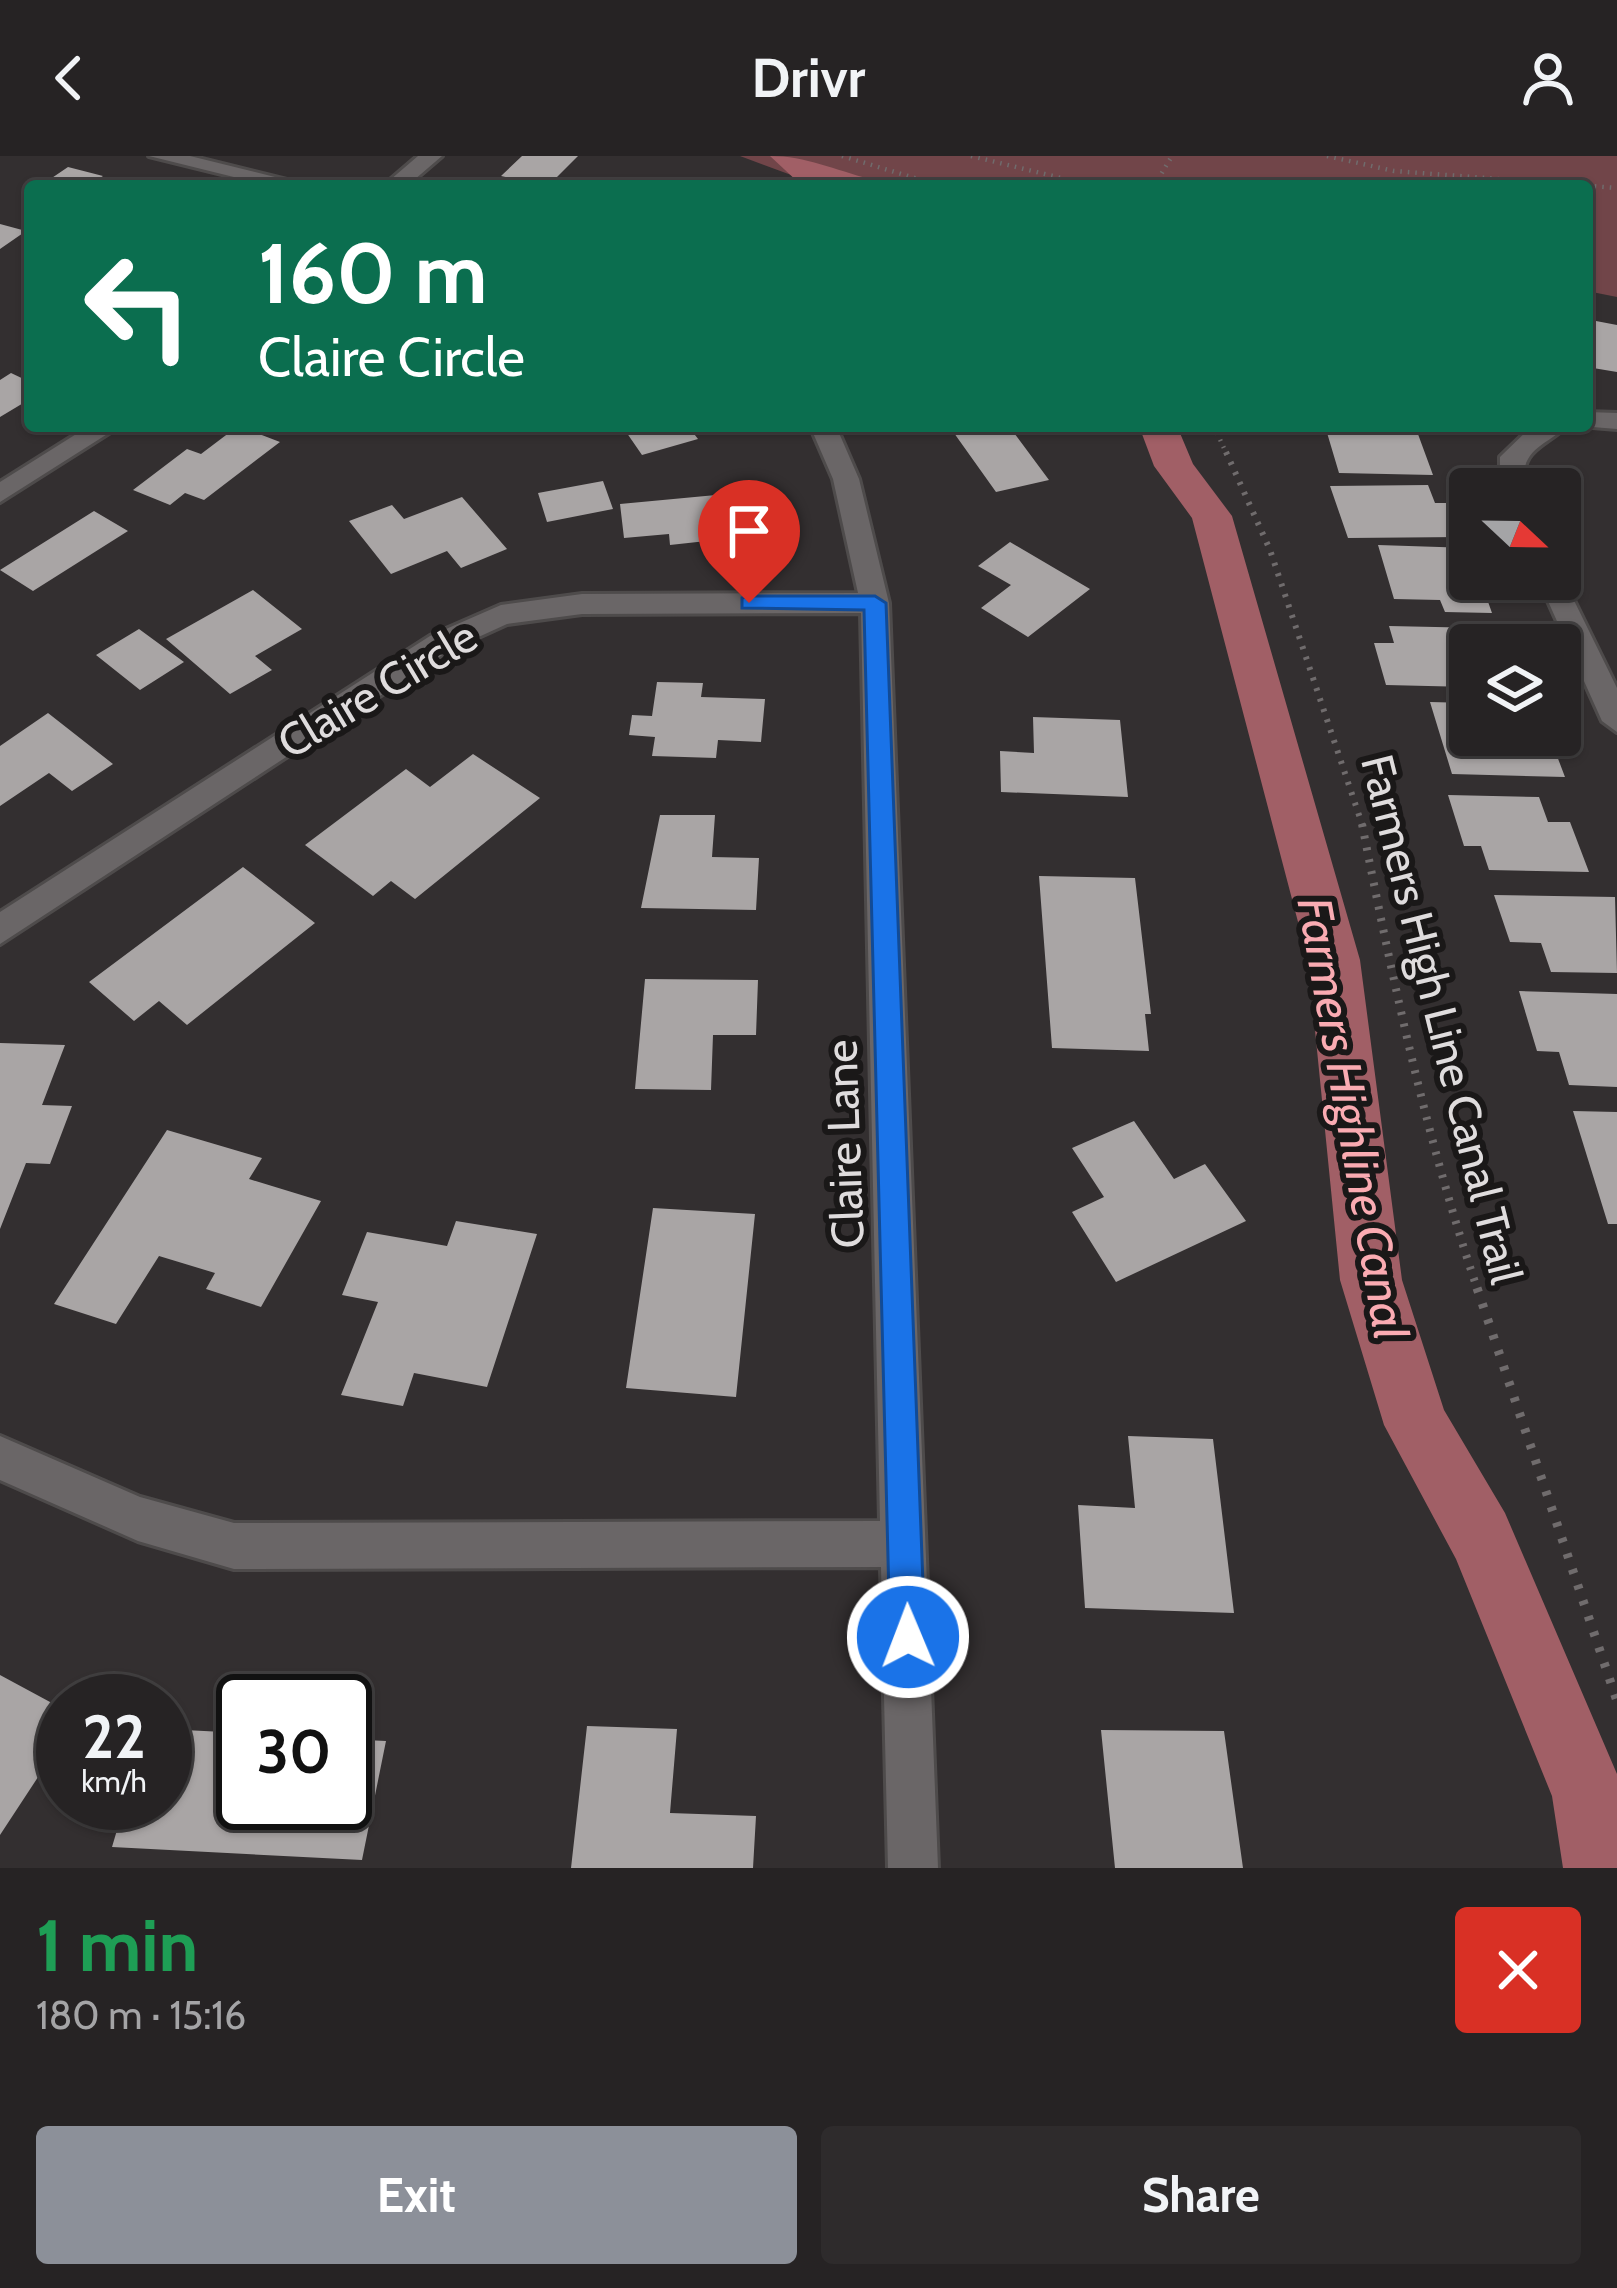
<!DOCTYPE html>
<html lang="en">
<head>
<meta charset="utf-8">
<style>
  body { margin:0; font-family:Cabin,sans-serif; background:#2e2b2c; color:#f1f3f6; height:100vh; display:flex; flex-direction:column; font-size:45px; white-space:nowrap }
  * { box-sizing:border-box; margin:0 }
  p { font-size:39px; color:#a4a4a6 }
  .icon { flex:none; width:66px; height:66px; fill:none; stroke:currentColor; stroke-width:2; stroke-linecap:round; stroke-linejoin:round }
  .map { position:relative; height:1712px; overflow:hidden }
  .panel { display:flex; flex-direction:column; background:#262324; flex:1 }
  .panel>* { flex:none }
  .top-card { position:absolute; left:24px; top:24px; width:1569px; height:252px; border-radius:12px; box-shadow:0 3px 9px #0004,0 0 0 3px #424041; background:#0b6e4f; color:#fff; overflow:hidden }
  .needle { width:78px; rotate:112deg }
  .buttons { position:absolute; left:1449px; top:312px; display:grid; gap:24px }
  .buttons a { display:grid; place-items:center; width:132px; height:132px; border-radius:12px; background:#262324; box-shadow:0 3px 9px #0004,0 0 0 3px #424041; font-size:60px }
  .speed { position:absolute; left:36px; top:1518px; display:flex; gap:24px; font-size:60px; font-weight:700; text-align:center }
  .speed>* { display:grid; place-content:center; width:156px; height:156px; border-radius:50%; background:#262324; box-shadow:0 3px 9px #0004,0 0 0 3px #424041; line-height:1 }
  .speed small { font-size:30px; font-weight:400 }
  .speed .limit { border:6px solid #111; border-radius:18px; background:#fff; color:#111 }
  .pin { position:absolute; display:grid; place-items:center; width:102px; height:102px; color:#fff; margin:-123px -51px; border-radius:50% 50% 50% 0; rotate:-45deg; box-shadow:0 0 12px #0007 }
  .pin .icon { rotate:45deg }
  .me { position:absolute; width:132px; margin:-66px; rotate:359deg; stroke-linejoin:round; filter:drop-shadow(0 0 9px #0008) }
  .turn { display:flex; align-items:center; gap:42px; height:252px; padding:0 36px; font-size:54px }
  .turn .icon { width:156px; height:156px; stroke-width:2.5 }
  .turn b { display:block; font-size:84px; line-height:102px }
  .round { display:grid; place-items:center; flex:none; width:126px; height:126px; border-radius:12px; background:#2e2b2c }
  .headline { display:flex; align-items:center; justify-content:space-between; height:204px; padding:0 36px }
  h1 { font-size:72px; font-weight:700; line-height:90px; color:#1e9e55 }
  .cta { display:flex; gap:24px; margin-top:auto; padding:24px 36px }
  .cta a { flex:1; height:138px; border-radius:12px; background:#8c9099; color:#fff; font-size:48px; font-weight:700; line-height:138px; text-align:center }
  .cta a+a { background:#2e2b2c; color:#f1f3f6 }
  header { display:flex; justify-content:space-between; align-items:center; height:156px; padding:0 36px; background:#262324; font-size:54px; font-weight:700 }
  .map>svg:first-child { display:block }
  .green { fill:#714549 }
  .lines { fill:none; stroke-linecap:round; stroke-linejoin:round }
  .canal { fill:#a15f66; fill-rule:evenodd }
  .building { fill:#a9a5a5 }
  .minor-casing { stroke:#4e4b4b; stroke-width:6 }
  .path-far3 { stroke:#706c6d; stroke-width:4.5; stroke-dasharray:1.5 6; stroke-linecap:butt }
  .path-far2 { stroke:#706c6d; stroke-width:6; stroke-dasharray:3 8; stroke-linecap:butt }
  .path-far1 { stroke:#706c6d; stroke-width:8; stroke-dasharray:3 9; stroke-linecap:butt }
  .path { stroke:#706c6d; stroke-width:9; stroke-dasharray:4.5 12; stroke-linecap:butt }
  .minor { fill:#6a6667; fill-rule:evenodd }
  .route { fill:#1a73e8; stroke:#114b97; stroke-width:3 }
  .labels { text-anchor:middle; stroke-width:12; stroke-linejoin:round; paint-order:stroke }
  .street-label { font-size:45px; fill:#dfdcdd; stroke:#1a1818 }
  .water-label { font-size:48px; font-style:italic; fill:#faabb2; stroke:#1a1818 }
</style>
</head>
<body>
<header><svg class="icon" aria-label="back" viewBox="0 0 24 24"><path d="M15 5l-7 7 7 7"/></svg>Drivr<svg class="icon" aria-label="person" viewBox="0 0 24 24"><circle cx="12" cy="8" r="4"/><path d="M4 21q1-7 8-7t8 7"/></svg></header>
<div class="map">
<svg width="1617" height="1712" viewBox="0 0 1617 1712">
  <rect width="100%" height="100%" fill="#332f30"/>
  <path class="green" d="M740,0H1617V141L1587,135V30H821Z"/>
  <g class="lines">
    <path class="canal" d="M770,0C806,0 835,14 870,23L875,30L799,27Z
      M1139,270H1177L1193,308L1232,360L1360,804L1402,1124L1444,1254L1505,1357L1617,1618V1712H1563L1552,1640L1456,1403L1384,1269L1340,1124L1308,804L1192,362L1154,310Z"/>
  </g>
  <path class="building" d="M522,0H578L548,30L501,20Z
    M68,11L103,20L88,30H40Z
    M0,68L26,75L0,93Z
    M1596,165L1617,169V216L1587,211V170L1595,171Z
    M11,217L30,226V243L0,261V224Z
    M238,270L280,286L204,344L185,337L170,349L133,334L187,293L201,298Z
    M622,270H688L698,283L642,299Z
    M949,270H1009L1049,324L996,336Z
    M1325,270H1415L1433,319L1339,317Z
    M603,325L613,353L547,366L538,337Z
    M1428,329L1435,347H1447L1461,381L1348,382L1330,330Z
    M769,334L775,361L749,363L752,380L670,389L669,378L624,382L620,348Z
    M462,341L507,393L461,412L447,395L391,418L349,365L392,349L404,363Z
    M94,355L128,375L33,435L0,414Z
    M1010,386L1090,433L1028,481L981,452L1011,429L978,410Z
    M1378,389L1470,392V423H1480L1492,457L1445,456L1440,444L1394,443Z
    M253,434L302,473L255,500L272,514L230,538L166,483Z
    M1389,470L1482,472L1488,489H1470V531L1386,529L1374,487H1394Z
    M139,473L184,506L140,534L96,499Z
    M657,526L703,527L701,541L765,543L761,586L718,584L716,602L652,600L655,581L629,579L632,559L652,560Z
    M1430,546L1470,547V579H1549L1565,621L1452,618Z
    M48,557L113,608L72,635L49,617L0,650V590Z
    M1033,561L1120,564L1128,641L1001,636L1000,595L1034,597Z
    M473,598L540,642L415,743L391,725L373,740L305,689L406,613L430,631Z
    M1448,639L1539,641L1548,666H1570L1589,716L1489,714L1481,690H1464Z
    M660,659H715L712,701L759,702L756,754L641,752Z
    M243,711L315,767L187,869L159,845L134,865L89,826Z
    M1039,720L1135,722L1151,858H1145L1149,895L1052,892Z
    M1494,739L1615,741L1617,817L1551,816L1541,787L1510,786Z
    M645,823L758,824L756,879H713L711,934L635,933Z
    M1519,835L1617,838V931L1569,929L1559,896L1537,895Z
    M0,887L65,889L42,949L72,950L50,1008L26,1007L0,1073Z
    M1573,955L1617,956V1068H1608Z
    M1134,965L1174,1023L1205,1008L1246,1065L1116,1126L1072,1056L1104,1041L1072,992Z
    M167,974L262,1002L249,1023L321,1045L261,1151L206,1133L215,1117L159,1100L116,1168L54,1148Z
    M653,1052L755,1058L736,1241L626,1232Z
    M456,1065L537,1078L487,1231L414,1217L403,1250L341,1239L378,1146L342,1139L367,1076L447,1090Z
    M1128,1280L1213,1283L1234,1457L1085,1452L1078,1349L1135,1352Z
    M0,1519L63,1553V1583L0,1679Z
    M587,1570L677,1573L670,1657L756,1660L753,1712H571Z
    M165,1573L243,1577V1647H345V1583L386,1585L362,1704L112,1691L125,1647H165Z
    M1101,1574L1224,1575L1243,1712H1115Z"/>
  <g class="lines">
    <defs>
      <path id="minor" d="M149,0H190L311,30H270Z
        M418,0H442L407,30H383Z
        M1587,256L1617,257V273L1580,270H1587Z
        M89,270H120L0,346V326Z
        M810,270H836L859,323L889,447L938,1712H888L881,1411L234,1413L138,1385L0,1324V1280L140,1341L234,1367L880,1365L861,457L582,458L507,468L450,494L0,788V756L430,480L501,449L582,438L858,437L833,323Z
        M1532,270H1567C1544,291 1517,294 1526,333H1500V301Z
        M1560,416L1617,532V576L1602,565L1538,423H1560Z"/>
    </defs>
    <use href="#minor" class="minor-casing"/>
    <path class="path-far3" d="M842,0L941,30
      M971,0L1094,30
      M1327,0L1394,15L1617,32
      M1154,30L1172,0
      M1214,270L1227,299"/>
    <path class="path-far2" d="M1226,296L1270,394L1363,671"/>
    <path class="path-far1" d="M1362,668C1393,826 1426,982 1478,1135"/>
    <path class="path" d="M1477,1132L1617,1545"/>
    <use href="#minor" class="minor"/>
  </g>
  <path class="route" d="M749,440H875L886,447L925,1481L920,1493L908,1499L895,1493L890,1481L864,454L742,452V442Z"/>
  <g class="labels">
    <g class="street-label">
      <text transform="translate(377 533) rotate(-31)" y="16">Claire Circle</text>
      <text transform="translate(1442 863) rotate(76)" y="16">Farmers High Line Canal Trail</text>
      <text transform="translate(844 988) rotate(-92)" y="16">Claire Lane</text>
    </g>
    <g class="water-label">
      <text transform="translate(1353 962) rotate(80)" y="17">Farmers Highline Canal</text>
    </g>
  </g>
</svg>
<div class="buttons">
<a><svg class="needle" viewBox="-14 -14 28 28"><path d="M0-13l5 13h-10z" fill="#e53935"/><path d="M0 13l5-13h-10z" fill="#a4a4a6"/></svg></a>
<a><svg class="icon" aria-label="layers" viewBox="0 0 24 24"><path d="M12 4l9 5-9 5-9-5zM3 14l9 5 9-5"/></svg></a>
</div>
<div class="speed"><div>22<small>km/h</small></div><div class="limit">30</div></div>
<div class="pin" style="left:749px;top:447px;background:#d93025"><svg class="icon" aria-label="arrive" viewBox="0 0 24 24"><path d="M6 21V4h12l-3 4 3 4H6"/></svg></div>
<svg class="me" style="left:908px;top:1481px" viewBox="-20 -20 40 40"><circle r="17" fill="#1a73e8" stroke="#fff" stroke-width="3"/><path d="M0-11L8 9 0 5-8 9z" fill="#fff"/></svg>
<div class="top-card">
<div class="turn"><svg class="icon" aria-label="left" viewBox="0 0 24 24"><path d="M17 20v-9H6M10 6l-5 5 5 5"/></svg><div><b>160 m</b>Claire Circle</div></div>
</div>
</div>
<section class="panel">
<div class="headline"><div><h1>1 min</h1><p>180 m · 15:16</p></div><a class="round" style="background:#d93025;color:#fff"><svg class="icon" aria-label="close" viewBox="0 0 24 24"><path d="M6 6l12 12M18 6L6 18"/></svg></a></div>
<div class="cta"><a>Exit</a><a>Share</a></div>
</section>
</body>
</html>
